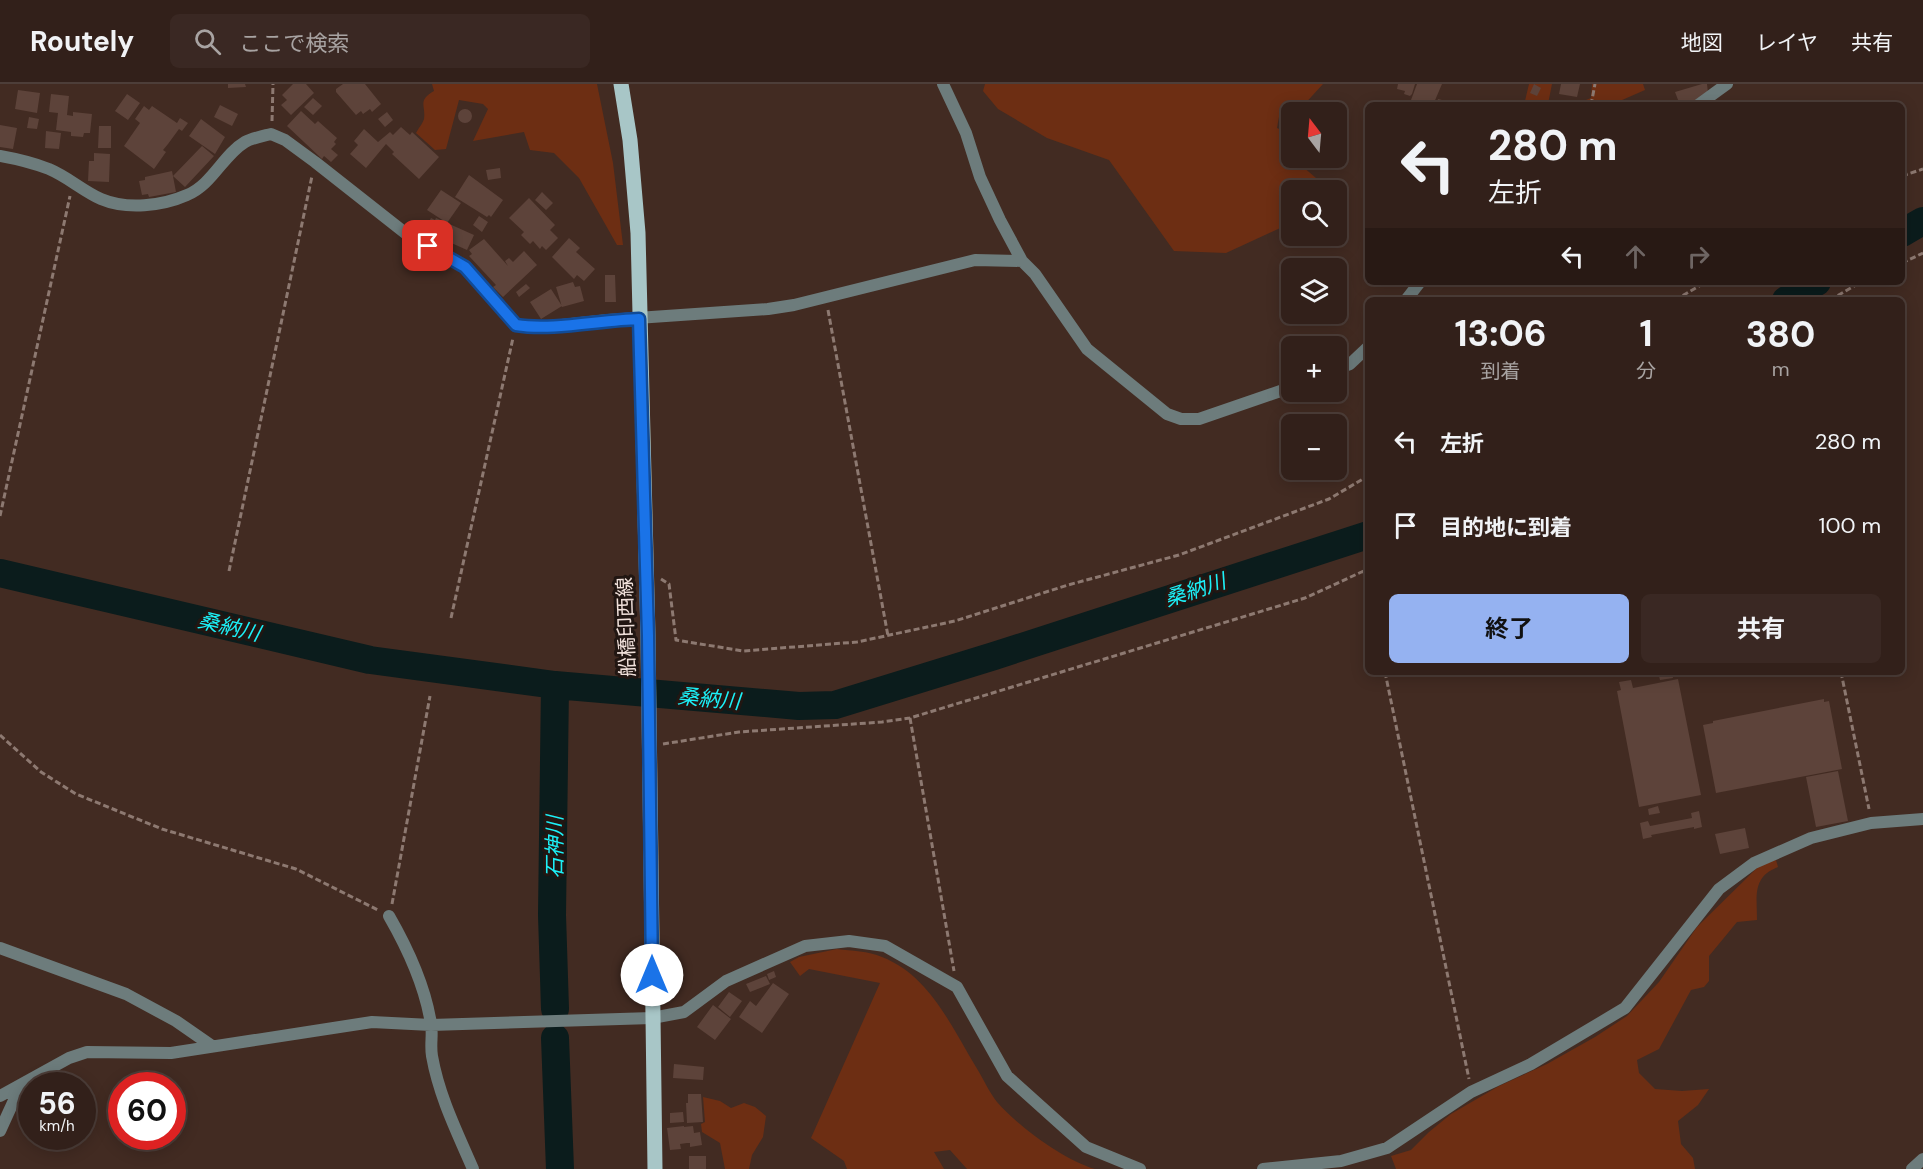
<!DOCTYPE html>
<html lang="ja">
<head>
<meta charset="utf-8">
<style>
  body { margin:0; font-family:"DM Sans","Noto Sans JP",sans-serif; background:#3a2823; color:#f1f3f6; height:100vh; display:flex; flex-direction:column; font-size:22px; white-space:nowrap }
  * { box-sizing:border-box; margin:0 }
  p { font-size:20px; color:#a8a3a2 }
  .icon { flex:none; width:33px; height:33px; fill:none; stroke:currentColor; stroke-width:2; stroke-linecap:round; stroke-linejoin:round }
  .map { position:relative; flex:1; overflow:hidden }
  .sheet { position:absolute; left:1365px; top:213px; width:540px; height:378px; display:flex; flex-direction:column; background:#32201a; border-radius:9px; box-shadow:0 3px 15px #0003,0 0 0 2px #4d3e39 }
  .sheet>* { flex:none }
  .top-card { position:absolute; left:1365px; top:18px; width:540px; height:183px; border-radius:9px; box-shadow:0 3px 15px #0003,0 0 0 2px #4d3e39; background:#32201a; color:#f1f3f6; overflow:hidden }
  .needle { width:39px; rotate:344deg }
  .controls { position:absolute; left:1281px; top:18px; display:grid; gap:12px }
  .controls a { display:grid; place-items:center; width:66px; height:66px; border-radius:9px; background:#32201a; box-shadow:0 3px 15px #0003,0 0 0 2px #4d3e39; font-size:30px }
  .speed { position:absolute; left:18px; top:988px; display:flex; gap:12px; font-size:30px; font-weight:700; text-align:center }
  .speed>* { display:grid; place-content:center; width:78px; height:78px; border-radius:50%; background:#32201a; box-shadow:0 3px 15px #0003,0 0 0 2px #4d3e39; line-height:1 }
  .speed small { font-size:15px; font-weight:400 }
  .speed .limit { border:9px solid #d22; background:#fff; color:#111 }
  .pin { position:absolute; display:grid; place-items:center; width:51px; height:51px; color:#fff; margin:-26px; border-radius:12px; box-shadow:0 3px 9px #0006 }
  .me { position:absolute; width:66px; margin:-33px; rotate:0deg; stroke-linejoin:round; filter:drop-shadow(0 0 4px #0008) }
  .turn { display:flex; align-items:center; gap:21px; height:126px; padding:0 24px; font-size:27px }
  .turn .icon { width:78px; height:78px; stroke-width:2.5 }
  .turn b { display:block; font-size:42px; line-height:51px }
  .lanes { display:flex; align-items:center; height:57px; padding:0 24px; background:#0003; justify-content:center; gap:30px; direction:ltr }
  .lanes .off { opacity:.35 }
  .eta { display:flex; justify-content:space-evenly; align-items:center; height:102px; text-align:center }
  .eta b { font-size:36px; font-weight:700; line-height:42px }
  .primary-button { display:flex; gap:12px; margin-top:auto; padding:12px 24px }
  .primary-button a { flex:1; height:69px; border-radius:9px; background:#95b2f1; color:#111; font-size:24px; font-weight:700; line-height:69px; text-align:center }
  .primary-button a+a { background:#3a2823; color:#f1f3f6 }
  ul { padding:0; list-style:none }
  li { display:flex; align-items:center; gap:18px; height:84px; padding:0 24px }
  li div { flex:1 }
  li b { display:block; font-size:22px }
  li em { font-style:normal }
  header { display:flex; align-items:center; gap:36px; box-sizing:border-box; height:84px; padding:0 30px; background:#32201a; border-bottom:2px solid #4d3e39 }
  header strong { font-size:28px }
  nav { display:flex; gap:33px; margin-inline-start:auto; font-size:21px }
  .search { width:420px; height:54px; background:#3a2823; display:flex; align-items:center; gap:15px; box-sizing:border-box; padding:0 21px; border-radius:9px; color:#a8a3a2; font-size:22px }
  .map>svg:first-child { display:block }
  .green { fill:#6d2e13 }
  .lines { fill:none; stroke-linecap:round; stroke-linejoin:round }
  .river { stroke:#0b1c1c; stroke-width:28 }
  .building { fill:#5d433a }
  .path { stroke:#8d7971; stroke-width:3; stroke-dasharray:6 3; stroke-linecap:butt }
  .minor { stroke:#6d7c7c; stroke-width:12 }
  .primary { stroke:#a8c6c7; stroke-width:15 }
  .route-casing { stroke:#114b97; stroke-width:15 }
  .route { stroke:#1a73e8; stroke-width:10 }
  .labels { text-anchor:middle; stroke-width:6; stroke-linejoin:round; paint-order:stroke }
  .street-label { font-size:20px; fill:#f0e0da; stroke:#211612 }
  .water-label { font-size:21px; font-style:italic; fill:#1cf0f7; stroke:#211612 }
</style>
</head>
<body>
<header>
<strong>Routely</strong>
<div class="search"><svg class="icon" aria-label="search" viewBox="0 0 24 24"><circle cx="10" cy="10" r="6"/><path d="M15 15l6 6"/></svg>ここで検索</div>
<nav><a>地図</a><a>レイヤ</a><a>共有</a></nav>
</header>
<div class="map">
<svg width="1923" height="1085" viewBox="0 0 1923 1085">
  <rect width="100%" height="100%" fill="#422b22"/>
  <path class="green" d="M432,0H597L613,79L623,161H617L579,94L554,69L530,66L524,48L473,57L488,25L483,20L459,16L446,65L435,66L416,49C418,45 423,39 424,35C426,21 417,17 434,7Z
    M985,0H1323L1301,24L1280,27L1277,44L1291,50L1292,74H1296L1295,76L1323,100L1326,106H1292L1291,139L1226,169L1174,167L1109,76L1047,54L998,25L983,7Z
    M1529,0H1552L1548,20L1554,21H1524Z
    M1592,0H1643L1645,6L1613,20L1573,21L1591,14Z
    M1776,776L1778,783C1752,793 1757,812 1757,836L1737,838L1709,872V897L1704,903L1691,906L1659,965L1637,976L1639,989L1655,1005L1682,1007L1709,1005L1698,1021L1678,1037L1681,1060L1693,1074L1695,1085H1396L1391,1072L1411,1066L1429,1048L1451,1030L1499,1002L1547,980L1595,953L1627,932L1659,898L1697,843L1760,781Z
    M837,865C852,867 868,867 882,873C930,892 951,942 976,983C983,994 989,1008 997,1018C1019,1043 1064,1076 1095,1085H967L950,1066L934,1068L944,1085H847L844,1077L811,1054L880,899L809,885L800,892L790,878L799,873Z
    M703,1013L720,1017L731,1024L744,1019L755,1023L766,1032L763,1053L752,1071L749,1085H725L720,1059L702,1048L701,1040L705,1038Z"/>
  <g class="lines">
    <path class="river" d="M1902,149L1923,137
      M1786,216L1817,198
      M0,489L370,576L555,601L799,622L835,621L994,572L1368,451
      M555,925L552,831L555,601
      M555,954L560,1085"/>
  </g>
  <path class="building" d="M228,0H245L246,3L228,4Z
    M293,0H306L314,9L291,31L281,21L287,16L282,11Z
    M343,0H365L381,20L372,28L370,25L363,30L361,27L356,31L336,8V5Z
    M1398,0H1415L1412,10L1410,12L1404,10L1405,7L1397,5Z
    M1417,0H1442L1433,21H1422V19L1411,16Z
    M1534,0L1541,4L1537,12L1530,9Z
    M1561,0H1580L1577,13L1559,10Z
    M1702,0H1707L1708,9L1689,21H1680L1675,8Z
    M18,6L40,9L37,29L15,25Z
    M51,10L69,12L67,31L73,32V28L92,30L90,49H84L83,53L71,52V48L56,46L58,29L49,28Z
    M127,10L140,19L128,36L115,27Z
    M313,14L322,22L313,31L304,23Z
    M1438,15L1450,18V21H1436Z
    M220,21L238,30L232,42L214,33Z
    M144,22L149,26L152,22L177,39L180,34L188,39L182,47L179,45L168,60L163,66L166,68L154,85L124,62L140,39L135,35Z
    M458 32a7 7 0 1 1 14 0a7 7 0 1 1-14 0Z
    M301,27L315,40L318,37L337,54L334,58L336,60L331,65L338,71L331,78L324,72L322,75L287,42Z
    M387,28L393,36L385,43L378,35Z
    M29,33L39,35L37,45L27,44Z
    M201,35L225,53L215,70L189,52Z
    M0,41L17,44L13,65L0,63Z
    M99,42H111V64H98Z
    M401,43L410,51L412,48L439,73L419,95L392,70L394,68L386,60L366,84L350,70L358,61L354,57L364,45L378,58L390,48L393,51Z
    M46,47L61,49L59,65L45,64Z
    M202,62L214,72L185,103L173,92Z
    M94,69L110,70L109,98L88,97L89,77H94Z
    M500,84L501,94L488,96L486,86Z
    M172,87L176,108L149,113L148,110L142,111L139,97L145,96V93Z
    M469,91L503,116L491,133L489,131L487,133L455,113Z
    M441,106L461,119L447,139L427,126Z
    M542,108L553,119L546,126L535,116Z
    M529,114L555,141L550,146L558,154L546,166L542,162L540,165L533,157L530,160L521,151L524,148L509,134Z
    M479,132L488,138L482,148L473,141Z
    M431,134L435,136L436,134L474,151L467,166L429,149L430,147L425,145Z
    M569,154L580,164L576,168L595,185L584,197L577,191L574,195L552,173Z
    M484,155L508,182L505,177L509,174L513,178L524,167L537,181L503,213L493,203L496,201L469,172L472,170L469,166Z
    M605,191H615L616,218H605Z
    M573,198L575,203L580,202L584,217L562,223L556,203Z
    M526,200L530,204L519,213L516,208Z
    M551,205L562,222L541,235L530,218Z
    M1658,588H1672L1673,594L1660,596Z
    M1678,595L1701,711L1639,723L1617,607L1621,606L1619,598L1631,596L1633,604Z
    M1824,615V618L1829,617L1842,685L1716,709L1703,641L1713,639V637Z
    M1838,687L1848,737L1816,743L1806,693Z
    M1658,722L1660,729L1649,731L1648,725Z
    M1699,727L1702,743L1694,745V743L1651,751L1652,753L1643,755L1640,739L1648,737L1650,742L1692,734L1691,729Z
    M1745,744L1749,764L1720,770L1715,750Z
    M774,887L776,893L769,896L767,890Z
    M766,892L770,900L750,908L746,900Z
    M773,899L789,910L762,949L739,933L750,917L756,922Z
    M729,908L742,917L730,933L718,923Z
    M713,921L731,935L715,956L697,943Z
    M674,980L704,983L703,996L673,994Z
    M688,1010H701L703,1038L687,1039L686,1019H688Z
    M683,1028L684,1038L670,1039V1029Z
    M684,1042V1043L693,1042L694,1049L700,1048L702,1061L690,1063V1059H687L680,1060L681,1065L670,1066L667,1044Z
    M689,1072H706V1085H689Z"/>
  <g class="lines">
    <path class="path" d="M1591,21L1595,0
      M272,37L273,0
      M1902,92L1923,85
      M1902,179L1923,169
      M1675,216L1706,198
      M1830,216L1861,198
      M828,226L888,552
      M0,432L70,112
      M229,487L312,92
      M1364,488L1368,507
      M661,495L669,500L676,556L743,567L857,558L955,537L1068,501L1179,471L1329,415L1368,392
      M451,534L513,254
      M1385,588L1469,995
      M1841,588L1869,725
      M910,634L954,887
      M0,651L41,688L76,710L162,745L296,785L378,826
      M663,660L739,648L882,638L910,634L1305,514L1368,485
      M392,820L430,612"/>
    <path class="minor" d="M943,0L966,49L980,93L1000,136L1022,177
      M1698,21L1727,0
      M0,72C17,75 33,79 49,85C68,93 83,107 101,115C127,126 162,122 187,111C212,101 223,71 245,58C252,54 263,52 271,50L285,56L315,78L409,152L465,183L516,241L534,244L608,236L768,225L794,221L975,176L1022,177L1035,190L1087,265L1167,330L1181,335H1199L1292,303
      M1406,216L1420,198
      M1336,285L1350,280L1368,263
      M389,832C408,865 425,901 431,940C433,950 430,961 432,972C439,1012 457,1048 473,1085
      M0,864L126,910L176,937L212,962
      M0,1012L69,974L87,968L171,969L372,938L431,941L652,934L684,928L726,897L805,862L849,857L885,862L957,903L1007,992L1086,1063L1140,1085
      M0,1047L21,1001
      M1263,1085L1341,1077L1387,1064L1471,1008L1531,980L1625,924L1719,805L1754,779L1811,754L1871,739L1923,735
      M1912,1085L1923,1075"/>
    <path class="primary" d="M621,0L630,56L638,149L648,552L655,1085"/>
  </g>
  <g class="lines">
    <defs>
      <path id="route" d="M428,162L465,183L516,241C553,247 600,236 639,235L648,552L652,891"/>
    </defs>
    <use href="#route" class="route-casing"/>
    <use href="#route" class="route"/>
  </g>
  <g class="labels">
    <g class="street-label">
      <text transform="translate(626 543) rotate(-92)" y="7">船橋印西線</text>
    </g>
    <g class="water-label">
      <text transform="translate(1195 506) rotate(-18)" y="7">桑納川</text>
      <text transform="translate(229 543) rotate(13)" y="7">桑納川</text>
      <text transform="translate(709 615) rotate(5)" y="7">桑納川</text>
      <text transform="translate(555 763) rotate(-90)" y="7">石神川</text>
    </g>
  </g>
</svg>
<div class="controls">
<a><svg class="needle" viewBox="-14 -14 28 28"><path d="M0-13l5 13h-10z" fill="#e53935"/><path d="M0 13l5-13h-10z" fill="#a8a3a2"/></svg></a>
<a><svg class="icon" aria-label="search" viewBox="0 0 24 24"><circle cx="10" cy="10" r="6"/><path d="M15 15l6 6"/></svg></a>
<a><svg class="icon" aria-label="layers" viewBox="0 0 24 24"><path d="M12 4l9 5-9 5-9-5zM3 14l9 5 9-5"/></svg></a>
<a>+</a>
<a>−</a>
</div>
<div class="speed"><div>56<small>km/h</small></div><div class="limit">60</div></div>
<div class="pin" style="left:428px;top:162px;background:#d93025"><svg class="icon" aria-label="arrive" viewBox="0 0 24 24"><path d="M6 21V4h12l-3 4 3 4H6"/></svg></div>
<svg class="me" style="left:652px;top:891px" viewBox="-20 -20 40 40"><circle r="19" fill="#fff"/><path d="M0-13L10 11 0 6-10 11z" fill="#1a73e8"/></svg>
<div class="top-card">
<div class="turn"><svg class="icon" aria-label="left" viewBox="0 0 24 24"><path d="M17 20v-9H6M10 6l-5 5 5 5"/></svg><div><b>280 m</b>左折</div></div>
<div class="lanes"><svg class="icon" aria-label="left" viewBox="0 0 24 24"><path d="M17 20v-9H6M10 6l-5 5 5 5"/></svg><svg class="icon off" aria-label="ahead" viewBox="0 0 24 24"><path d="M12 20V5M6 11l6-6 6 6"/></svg><svg class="icon off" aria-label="right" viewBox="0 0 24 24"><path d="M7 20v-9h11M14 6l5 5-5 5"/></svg></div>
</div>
<section class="sheet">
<div class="eta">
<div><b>13:06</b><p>到着</p></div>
<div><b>1</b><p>分</p></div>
<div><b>380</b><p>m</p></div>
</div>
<ul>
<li><svg class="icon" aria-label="left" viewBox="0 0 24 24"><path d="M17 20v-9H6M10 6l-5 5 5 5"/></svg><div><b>左折</b></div><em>280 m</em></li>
<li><svg class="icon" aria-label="arrive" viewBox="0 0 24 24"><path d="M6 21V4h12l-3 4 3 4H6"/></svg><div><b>目的地に到着</b></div><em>100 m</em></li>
</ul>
<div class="primary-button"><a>終了</a><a>共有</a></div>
</section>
</div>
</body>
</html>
